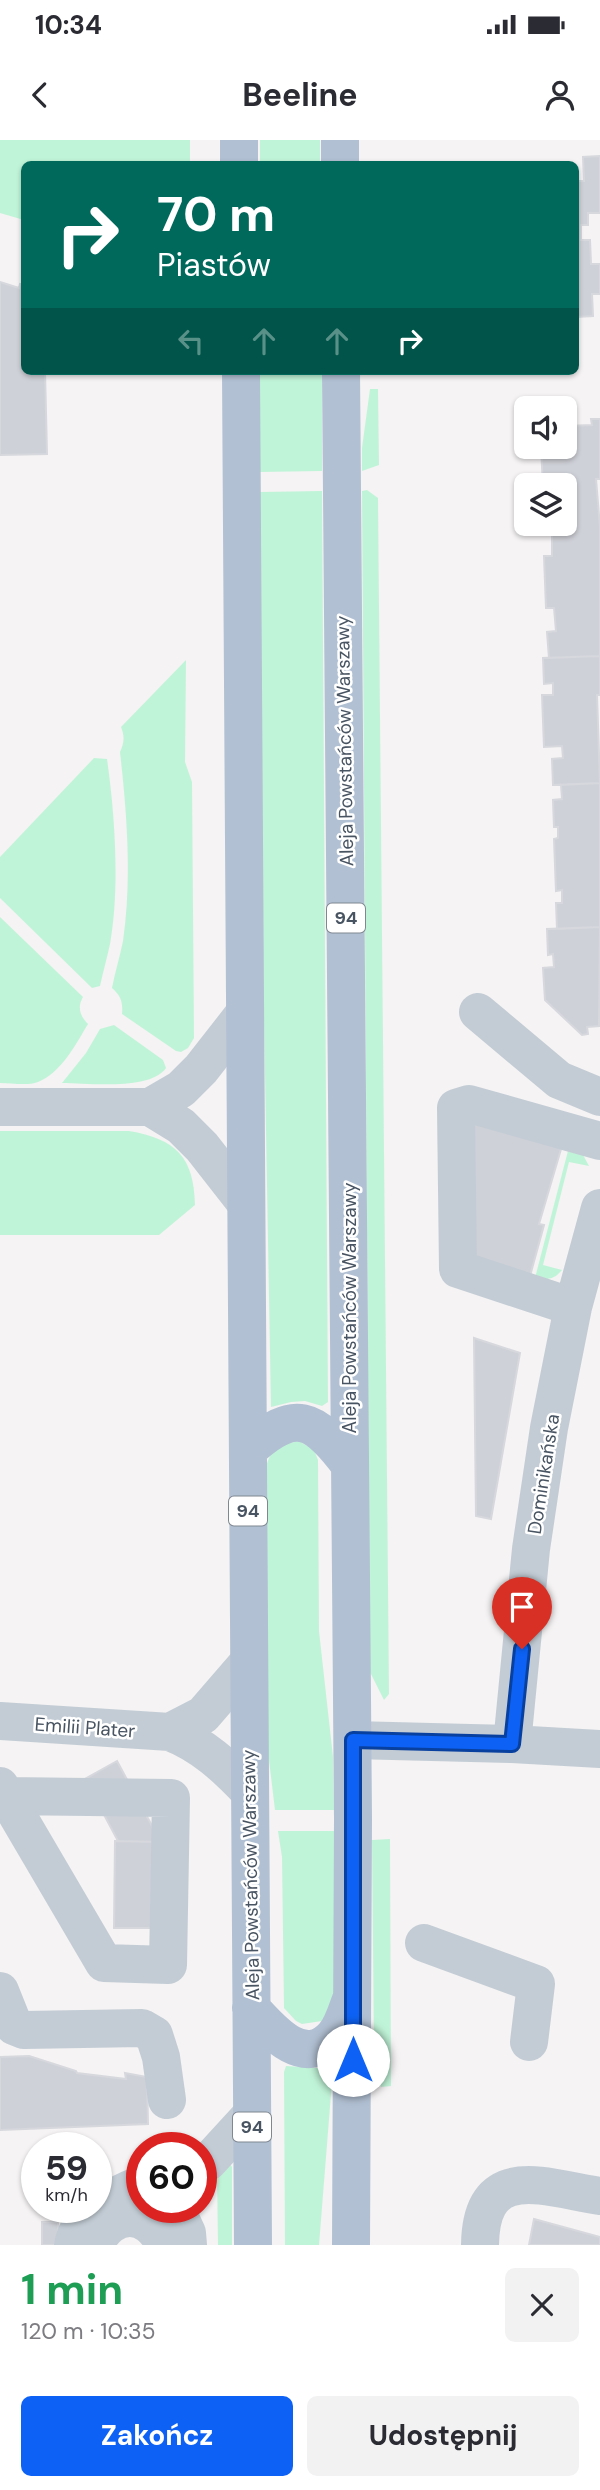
<!DOCTYPE html>
<html lang="pl">
<head>
<meta charset="utf-8">
<style>
  body { margin:0; font-family:"DM Sans",sans-serif; background:#f2f2f3; color:#2b2b33; height:100vh; display:flex; flex-direction:column; font-size:26px; white-space:nowrap }
  * { box-sizing:border-box; margin:0 }
  p { font-size:23px; color:#7c7c81 }
  .icon { flex:none; width:38px; height:38px; fill:none; stroke:currentColor; stroke-width:2; stroke-linecap:round; stroke-linejoin:round }
  .map { position:relative; height:2105px; overflow:hidden }
  .side { display:flex; flex-direction:column; background:#fff; flex:1 }
  .side>* { flex:none }
  .banner { position:absolute; left:21px; top:21px; width:558px; height:214px; border-radius:10px; box-shadow:0 2px 5px #0004; background:#00695c; color:#fff; overflow:hidden }
  .controls { position:absolute; left:514px; top:256px; display:grid; gap:14px }
  .controls a { display:grid; place-items:center; width:63px; height:63px; border-radius:10px; background:#fff; box-shadow:0 2px 5px #0004; font-size:35px }
  .speed { position:absolute; left:21px; top:1992px; display:flex; gap:14px; font-size:35px; font-weight:700; text-align:center }
  .speed>* { display:grid; place-content:center; width:91px; height:91px; border-radius:50%; background:#fff; box-shadow:0 2px 5px #0004; line-height:1 }
  .speed small { font-size:18px; font-weight:400 }
  .speed .limit { border:10px solid #d22; background:#fff; color:#111 }
  .pin { position:absolute; display:grid; place-items:center; width:60px; height:60px; color:#fff; margin:-72px -30px; border-radius:50% 50% 50% 0; rotate:-45deg; box-shadow:0 0 7px #0007 }
  .pin .icon { rotate:45deg }
  .me { position:absolute; width:77px; margin:-38px; rotate:0deg; stroke-linejoin:round; filter:drop-shadow(0 0 5px #0008) }
  .turn { display:flex; align-items:center; gap:24px; height:147px; padding:0 21px; font-size:32px }
  .turn .icon { width:91px; height:91px; stroke-width:2.5 }
  .turn b { display:block; font-size:49px; line-height:60px }
  .lanes { display:flex; align-items:center; height:66px; padding:0 21px; background:#0003; justify-content:center; gap:35px; direction:ltr }
  .lanes .off { opacity:.35 }
  .round { display:grid; place-items:center; flex:none; width:74px; height:74px; border-radius:10px; background:#f2f2f3 }
  .overview { display:flex; align-items:center; justify-content:space-between; height:119px; padding:0 21px }
  h1 { font-size:42px; font-weight:700; line-height:52px; color:#1e9e55 }
  .cta { display:flex; gap:14px; margin-top:auto; padding:14px 21px }
  .cta a { flex:1; height:80px; border-radius:10px; background:#0d62f5; color:#fff; font-size:28px; font-weight:700; line-height:80px; text-align:center }
  .cta a+a { background:#f2f2f3; color:#2b2b33 }
  .status { display:flex; justify-content:space-between; align-items:center; height:49px; padding:0 35px; background:#fff; direction:ltr }
  .status svg { height:19px; fill:currentColor }
  header { display:flex; justify-content:space-between; align-items:center; height:91px; padding:0 21px; background:#fff; font-size:32px; font-weight:700 }
  .map>svg:first-child { display:block }
  .green { fill:#c0f4d8 }
  .building { fill:#cfd1d8; stroke:#d6d8de; stroke-width:2 }
  .lines { fill:none; stroke-linecap:round; stroke-linejoin:round }
  .minor { stroke:#c3ccd5; stroke-width:38 }
  .major { stroke:#b1c0d3; stroke-width:38 }
  .route-casing { stroke:#08409f; stroke-width:18 }
  .route { stroke:#0d62f5; stroke-width:12 }
  .labels { text-anchor:middle; stroke-width:5; stroke-linejoin:round; paint-order:stroke }
  .shield { fill:#fff; stroke:#7f8791; stroke-width:2 }
  .shield-label { font-size:18px; font-weight:bold; fill:#485462 }
  .street-label { font-size:19px; fill:#485462; stroke:#fff }
</style>
</head>
<body>
<div class="status"><b>10:34</b><svg viewBox="0 0 49 12"><path d="M0 12V9h3v3zM5 12V6h3v6zM10 12V3h3v9zM15 12V0h3v12zM26 1h20v11H26zM47 4h2v5h-2z"/></svg></div>
<header><svg class="icon" aria-label="back" viewBox="0 0 24 24"><path d="M15 5l-7 7 7 7"/></svg>Beeline<svg class="icon" aria-label="person" viewBox="0 0 24 24"><circle cx="12" cy="8" r="4"/><path d="M4 21q1-7 8-7t8 7"/></svg></header>
<div class="map">
<svg width="600" height="2105" viewBox="0 0 600 2105">
  <rect width="100%" height="100%" fill="#f5f3f3"/>
  <path class="green" d="M0,0H190V24H24V80L0,73Z
    M260,0H320V24H260Z
    M260,231H322V331L260,332Z
    M370,249H378L379,325L362,331V308Z
    M367,350L378,358L389,1554L384,1560L370,1532L362,351Z
    M322,351L328,1262L322,1266L305,1261L291,1262L271,1267L262,769L260,352Z
    M186,520L185,622L192,642L194,898L188,908L181,912L176,911L122,874C123,862 121,856 112,848C115,832 120,816 123,801C132,739 127,674 120,612C124,603 125,597 121,587Z
    M94,618L107,619C115,675 120,748 110,804C107,818 103,832 100,846L92,848L0,758V717Z
    M0,777L83,857C77,867 80,876 88,884C76,904 61,933 38,942C28,946 11,943 0,943Z
    M114,885L163,920L166,928C150,951 88,943 62,943L86,913L100,889Z
    M0,991H129C176,999 194,1017 195,1065L159,1095H0Z
    M569,1007L582,1013L589,1026L569,1022L543,1125L562,1130C554,1140 547,1140 535,1138Z
    M299,1301L314,1310L318,1320L319,1491L333,1617L334,1670H275L268,1612L266,1328C271,1306 279,1305 299,1301Z
    M278,1691H334V1865L322,1881L302,1884L296,1881L284,1868L282,1717Z
    M390,1699L391,1946L381,1947L374,1910L372,1700Z
    M286,1926L333,1929L319,2105H285L284,1932Z
    M230,2024L232,2027V2105H218L217,2032Z"/>
  <path class="building" d="M600,16V73H588V85H581V100H590L591,124H600V154H592L593,176L576,177V41H584L583,17Z
    M0,142L19,148L20,144L24,145V231H45L47,314L0,315Z
    M591,279H600V339H596L600,387V516L549,518L547,492L556,491L554,468H546L544,416H552V393H543L542,383H565V345H543L541,308L565,306L567,286L592,285Z
    M600,516V555H597L600,643L553,645L552,619L563,618L562,606L544,607L542,555H553V543L544,544L543,518Z
    M600,643V787L557,789L556,763H562V750L556,751L554,699L558,698V687H554L553,660L562,659L561,645Z
    M600,787L599,886L587,887L588,894L582,895L545,860L543,828L554,827L553,814L548,815L547,789Z
    M474,974L564,999L539,1084L544,1085L530,1136L474,1121Z
    M474,1198L520,1213L491,1379L476,1376Z
    M117,1621L151,1684L158,1702L118,1701L85,1639Z
    M115,1701L158,1702L155,1788H114Z
    M29,1916L76,1931L77,1933L126,1939L125,1933L147,1937L148,1984L0,1990V1917Z
    M534,2079L600,2097V2105H529Z
    M42,2082H58L59,2105H42Z"/>
  <g class="lines">
    <path class="minor" d="M478,872L559,940L600,957
      M0,967H150L181,949L201,929L244,874
      M150,967L181,986L202,1007L245,1062
      M573,1167L458,1129L456,968L469,964L600,1001
      M0,1581L170,1592C203,1605 225,1626 249,1651
      M170,1592L203,1575L248,1523
      M353,1600L512,1604L600,1609
      M512,1604L531,1409L549,1288L573,1167L600,1068
      M0,1646L6,1656L104,1823L168,1825L171,1658L6,1656
      M424,1803L536,1844L529,1902
      M0,1851L14,1886L24,1890L142,1888L154,1895L161,1917L167,1960
      M201,2024L208,2022L252,1974
      M175,2067L187,2093L188,2105
      M73,2105C80,2071 112,2056 142,2044
      M95,2105C111,2069 149,2069 164,2105
      M480,2105C481,2021 543,2047 600,2056"/>
    <path class="major" d="M239,0V24
      M340,0V24
      M241,231L253,2105
      M341,231L353,1679L351,2105
      M248,1310C295,1267 314,1277 350,1325
      M251,1868C271,1890 303,1929 333,1897C343,1887 347,1869 352,1857"/>
  </g>
  <g class="lines">
    <defs>
      <path id="route" d="M353,1920V1600L512,1604L522,1509"/>
    </defs>
    <use href="#route" class="route-casing"/>
    <use href="#route" class="route"/>
  </g>
  <g class="labels">
    <g class="shield">
      <rect x="327" y="763.5" width="38" height="29" rx="5"/>
      <rect x="229" y="1356.5" width="38" height="29" rx="5"/>
      <rect x="233" y="1972.5" width="38" height="29" rx="5"/>
    </g>
    <g class="shield-label">
      <text x="346" y="784">94</text>
      <text x="248" y="1377">94</text>
      <text x="252" y="1993">94</text>
    </g>
    <g class="street-label">
      <text transform="translate(344 601) rotate(-91)" y="7">Aleja Powstańców Warszawy</text>
      <text transform="translate(349 1168) rotate(-90)" y="7">Aleja Powstańców Warszawy</text>
      <text transform="translate(543 1334) rotate(-81)" y="7">Dominikańska</text>
      <text transform="translate(85 1587) rotate(4)" y="7">Emilii Plater</text>
      <text transform="translate(250 1735) rotate(-91)" y="7">Aleja Powstańców Warszawy</text>
    </g>
  </g>
</svg>
<div class="controls">
<a><svg class="icon" aria-label="sound" viewBox="0 0 24 24"><path d="M4 9h4l5-4v14l-5-4H4zM17 9q2 3 0 6"/></svg></a>
<a><svg class="icon" aria-label="layers" viewBox="0 0 24 24"><path d="M12 4l9 5-9 5-9-5zM3 14l9 5 9-5"/></svg></a>
</div>
<div class="speed"><div>59<small>km/h</small></div><div class="limit">60</div></div>
<div class="pin" style="left:522px;top:1509px;background:#d93025"><svg class="icon" aria-label="arrive" viewBox="0 0 24 24"><path d="M6 21V4h12l-3 4 3 4H6"/></svg></div>
<svg class="me" style="left:353px;top:1920px" viewBox="-20 -20 40 40"><circle r="19" fill="#fff"/><path d="M0-13L10 11 0 6-10 11z" fill="#0d62f5"/></svg>
<div class="banner">
<div class="turn"><svg class="icon" aria-label="right" viewBox="0 0 24 24"><path d="M7 20v-9h11M14 6l5 5-5 5"/></svg><div><b>70 m</b>Piastów</div></div>
<div class="lanes"><svg class="icon off" aria-label="left" viewBox="0 0 24 24"><path d="M17 20v-9H6M10 6l-5 5 5 5"/></svg><svg class="icon off" aria-label="ahead" viewBox="0 0 24 24"><path d="M12 20V5M6 11l6-6 6 6"/></svg><svg class="icon off" aria-label="ahead" viewBox="0 0 24 24"><path d="M12 20V5M6 11l6-6 6 6"/></svg><svg class="icon" aria-label="right" viewBox="0 0 24 24"><path d="M7 20v-9h11M14 6l5 5-5 5"/></svg></div>
</div>
</div>
<section class="side">
<div class="overview"><div><h1>1 min</h1><p>120 m · 10:35</p></div><a class="round"><svg class="icon" aria-label="close" viewBox="0 0 24 24"><path d="M6 6l12 12M18 6L6 18"/></svg></a></div>
<div class="cta"><a>Zakończ</a><a>Udostępnij</a></div>
</section>
</body>
</html>
